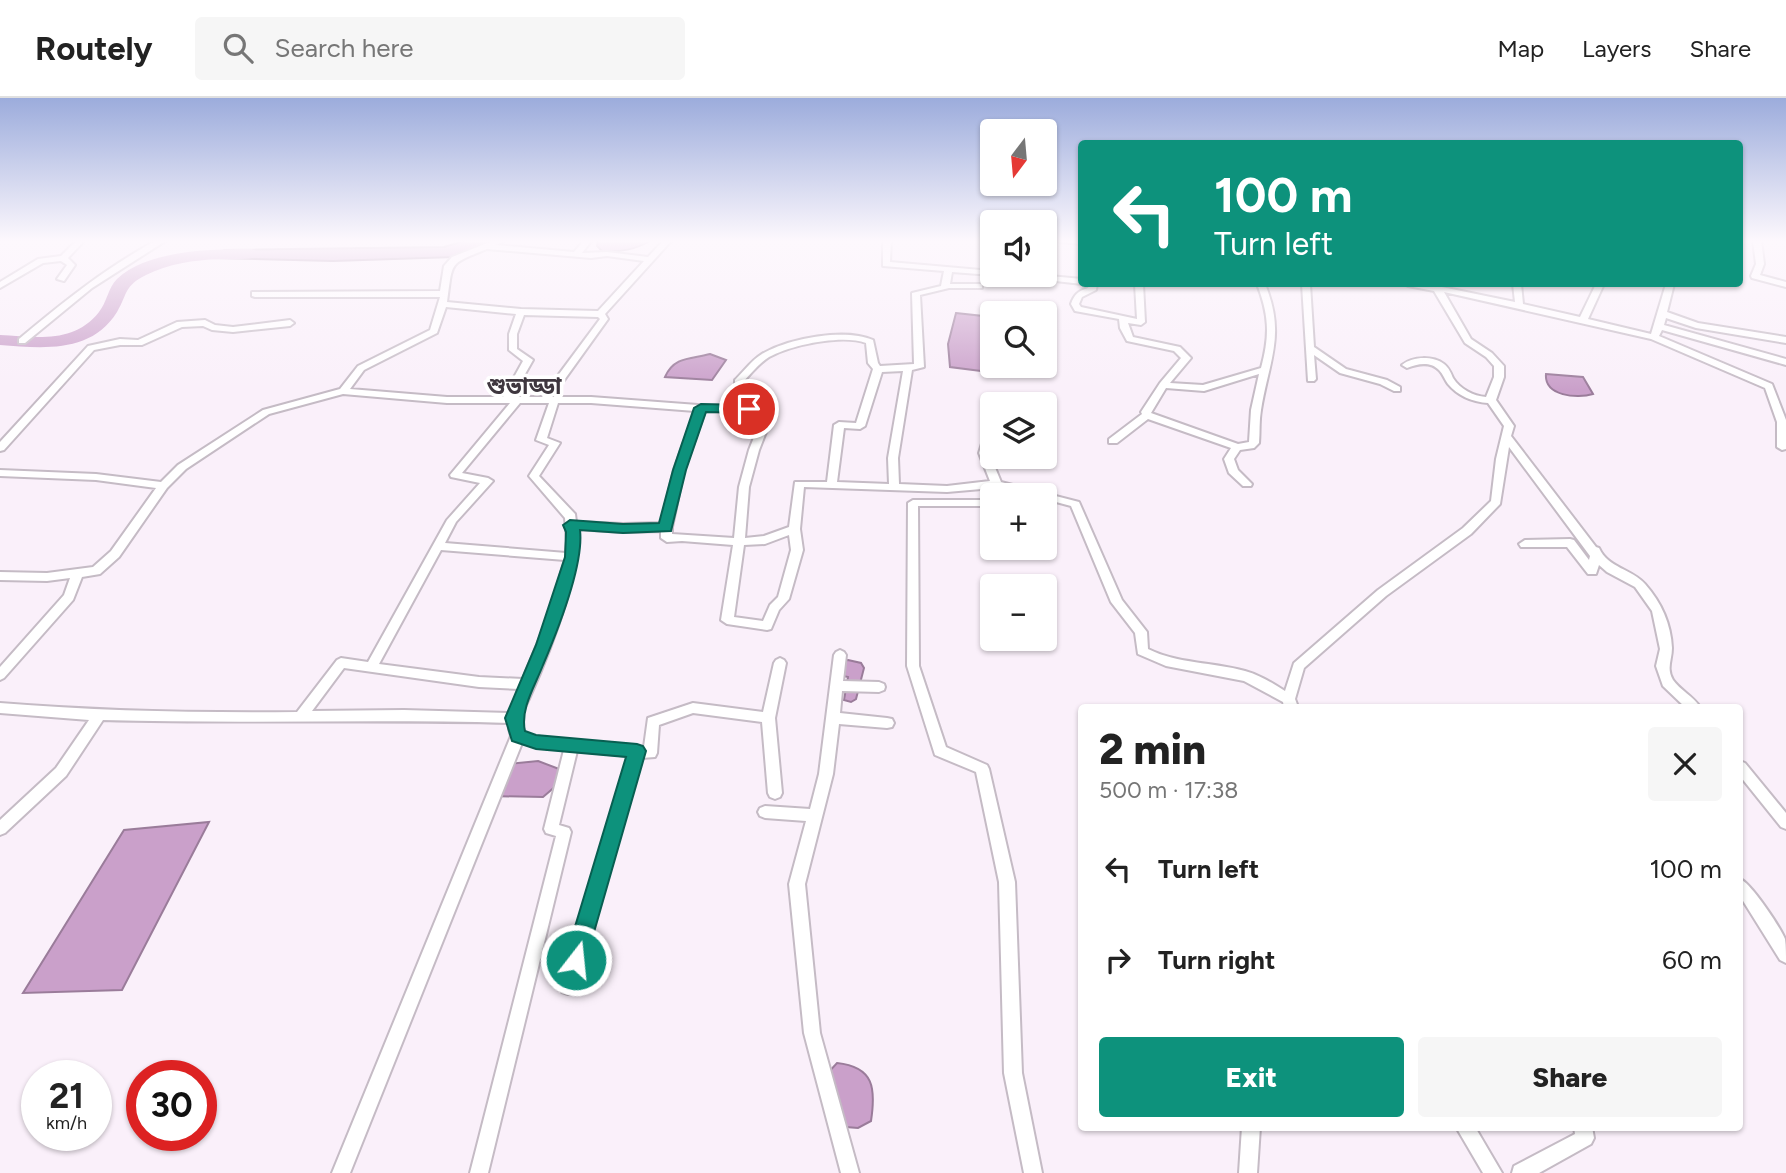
<!DOCTYPE html>
<html lang="en">
<head>
<meta charset="utf-8">
<style>
  body { margin:0; font-family:Figtree,"Noto Sans Bengali",sans-serif; background:#f6f6f6; color:#222; height:100vh; display:flex; flex-direction:column; font-size:26px; white-space:nowrap }
  * { box-sizing:border-box; margin:0 }
  p { font-size:23px; color:#767676 }
  .icon { flex:none; width:38px; height:38px; fill:none; stroke:currentColor; stroke-width:2; stroke-linecap:round; stroke-linejoin:round }
  .map { position:relative; flex:1; overflow:hidden }
  .drawer { position:absolute; left:1078px; top:606px; width:665px; height:427px; display:flex; flex-direction:column; background:#fff; border-radius:7px; box-shadow:0 2px 5px #0004 }
  .drawer>* { flex:none }
  .hud { position:absolute; left:1078px; top:42px; width:665px; height:147px; border-radius:7px; box-shadow:0 2px 5px #0004; background:#0d927c; color:#fff; overflow:hidden }
  .needle { width:46px; rotate:196deg }
  .fabs { position:absolute; left:980px; top:21px; display:grid; gap:14px }
  .fabs a { display:grid; place-items:center; width:77px; height:77px; border-radius:7px; background:#fff; box-shadow:0 2px 5px #0004; font-size:35px }
  .speed { position:absolute; left:21px; top:962px; display:flex; gap:14px; font-size:35px; font-weight:700; text-align:center }
  .speed>* { display:grid; place-content:center; width:91px; height:91px; border-radius:50%; background:#fff; box-shadow:0 2px 5px #0004; line-height:1 }
  .speed small { font-size:18px; font-weight:400 }
  .speed .limit { border:10px solid #d22; background:#fff; color:#111 }
  .pin { position:absolute; display:grid; place-items:center; width:60px; height:60px; color:#fff; margin:-30px; border:4px solid #fff; border-radius:50%; box-shadow:0 2px 7px #0007 }
  .me { position:absolute; width:77px; margin:-38px; rotate:16deg; stroke-linejoin:round; filter:drop-shadow(0 0 5px #0008) }
  .turn { display:flex; align-items:center; gap:24px; height:147px; padding:0 21px; font-size:32px }
  .turn .icon { width:91px; height:91px; stroke-width:2.5 }
  .turn b { display:block; font-size:49px; line-height:60px }
  .round { display:grid; place-items:center; flex:none; width:74px; height:74px; border-radius:7px; background:#f6f6f6 }
  .headline { display:flex; align-items:center; justify-content:space-between; height:119px; padding:0 21px }
  h1 { font-size:42px; font-weight:800; line-height:52px }
  .primary-button { display:flex; gap:14px; margin-top:auto; padding:14px 21px }
  .primary-button a { flex:1; height:80px; border-radius:7px; background:#0d927c; color:#fff; font-size:28px; font-weight:800; line-height:80px; text-align:center }
  .primary-button a+a { background:#f6f6f6; color:#222 }
  ul { padding:0; list-style:none }
  li { display:flex; align-items:center; gap:21px; height:91px; padding:0 21px }
  li div { flex:1 }
  li b { display:block; font-size:26px }
  li em { font-style:normal }
  header { display:flex; align-items:center; gap:42px; box-sizing:border-box; height:98px; padding:0 35px; background:#fff; border-bottom:2px solid #e0e0e0 }
  header strong { font-size:33px }
  nav { display:flex; gap:38px; margin-inline-start:auto; font-size:24px }
  .search { width:490px; height:63px; background:#f6f6f6; display:flex; align-items:center; gap:18px; box-sizing:border-box; padding:0 24px; border-radius:7px; color:#767676; font-size:26px }
  .map>svg:first-child { display:block }
  .water { fill:#caa0ca; stroke:#9a7c9a; stroke-width:2 }
  .lines { fill:none; stroke-linecap:round; stroke-linejoin:round }
  .river { fill:#caa0ca; fill-rule:evenodd }
  .minor-casing { stroke:#c5bbc5; stroke-width:4 }
  .minor { fill:#fff; fill-rule:evenodd }
  .route { fill:#0d927c; stroke:#085f51; stroke-width:2 }
  .labels { text-anchor:middle; stroke-width:7; stroke-linejoin:round; paint-order:stroke }
  .far-quarter-label { font-size:23px; font-weight:bold; fill:#3f373f; stroke:#fff }
</style>
</head>
<body>
<header>
<strong>Routely</strong>
<div class="search"><svg class="icon" aria-label="search" viewBox="0 0 24 24"><circle cx="10" cy="10" r="6"/><path d="M15 15l6 6"/></svg>Search here</div>
<nav><a>Map</a><a>Layers</a><a>Share</a></nav>
</header>
<div class="map">
<svg width="1786" height="1075" viewBox="0 0 1786 1075">
  <rect width="100%" height="100%" fill="#faf0fa"/>
  <path class="water" d="M467,142H497L482,151L454,159L333,163L211,160L224,152L444,149Z
    M598,142H652C634,152 622,154 602,153L597,148Z
    M956,215L992,219V268H1015L1012,277L950,269L948,246Z
    M710,256L726,262L712,282L665,279C674,258 692,261 710,256Z
    M1546,276L1583,279L1593,296C1577,301 1544,298 1546,276Z
    M848,562L861,565L864,570L856,601L851,604L844,602L848,579L839,577L843,563Z
    M538,663L567,674L557,687L543,699L490,698L499,667Z
    M209,724L122,892L23,895L124,732Z
    M837,965C874,969 876,990 871,1023L858,1030L846,1029L826,977Z"/>
  <g class="lines">
    <path class="river" d="M251,151L257,153L259,156L257,159C245,162 231,161 219,161C194,162 168,166 146,177C124,188 128,195 117,214C91,256 42,250 0,247V237C36,239 74,246 99,214C107,204 108,190 117,181C147,152 212,151 251,151Z"/>
    <defs>
      <path id="minor" d="M77,142H85L68,160L75,167L64,183L57,181L67,167L61,163L43,165L0,190V184L38,161L61,158Z
        M157,142H167L92,190L25,245H19V241C63,204 107,169 157,142Z
        M495,142H506L496,147L574,154L584,142H592L582,155L607,154L648,159L664,142H672L605,216L608,221L552,299H591L711,308L773,309L775,311L759,352L749,389L745,440L764,438L789,429L795,384H827L834,327L839,324L856,325L873,271L868,265L866,245C842,236 791,247 769,259C758,266 750,277 741,286H735V282C744,273 752,262 762,256C789,240 845,230 873,242L878,265L880,268L914,266L912,195L941,188L944,173L883,168V142H891L890,164L992,173V177H995H992L952,174L950,186H982V190H949L920,197L924,269L912,272L898,360L899,386L947,388L990,383L979,355L984,339H992L989,355L1001,384L1079,404L1122,502L1147,534L1148,551C1178,566 1213,564 1245,573C1260,577 1272,585 1285,593L1294,565L1378,492L1463,430L1491,403L1496,361L1504,328L1488,305C1473,304 1458,298 1448,286C1445,282 1443,276 1439,272C1430,263 1417,266 1407,270L1402,267C1413,258 1433,258 1444,266C1449,270 1451,275 1453,280C1460,291 1473,298 1486,299L1494,279V268L1486,259L1465,245L1434,193L1408,188L1404,186L1437,188L1515,204L1513,186H1521L1523,206L1580,219L1596,186H1604L1588,221L1651,236L1666,186H1674L1667,214L1698,225L1786,239V245L1696,230L1666,220L1664,227L1786,261V267L1662,232L1659,238L1772,286L1786,322V351L1782,352L1777,349V324L1765,290L1651,241L1444,194L1471,241L1492,255L1504,268V279L1496,302L1514,328L1511,338L1596,449L1599,450C1608,470 1632,471 1645,486C1661,504 1671,526 1672,550C1672,562 1666,570 1673,582C1680,592 1693,598 1700,609H1685L1663,588L1656,568L1660,551L1652,513L1635,489L1607,474L1599,467L1596,476H1588L1567,449H1521L1519,446L1525,442L1570,441L1574,442L1589,462L1590,458L1509,349L1500,406L1471,436L1386,498L1304,570L1295,601L1298,609H1284L1283,604L1244,583L1166,568L1138,556L1135,535L1111,504L1071,408L1045,401V397H1029L1004,391L1006,397H996L993,390L947,394L804,389L800,431L803,452L789,501L779,512L771,531L767,532L727,526L721,522L733,447L682,443L667,444L661,440V433L623,434L576,431C584,476 539,581 518,624L513,625C376,621 240,626 103,622L66,678L5,735L0,737V722L56,670L89,622L0,615V605C99,613 198,615 297,614L337,562L341,560L368,564L447,422L480,385L451,379L450,377L510,305H447L343,296L269,316L186,371L167,390L119,459L100,476L82,479L73,502L4,580L0,582V569L64,497L70,480L47,483L0,482V474L47,475L93,469L111,453L156,390L96,382L0,378V372L96,376L161,384L178,367L263,312L340,291L358,268L430,232L440,199H255L252,198V194L440,193L444,168L452,159ZM487,151L591,160L607,158L644,163L598,213L521,211L447,204C453,162 448,167 487,151ZM446,209L516,216L509,236V252L523,263L503,299H447L350,291L364,272L437,235ZM524,217L598,219L600,221L542,299H512L533,262L517,251V236ZM903,273L888,360L889,386L837,384L844,330L860,331L865,328L882,274ZM520,305H549L536,342L549,347L529,378L565,420L567,443L566,455L445,445L456,424L493,383L488,380L462,375ZM558,305H591L695,313L674,372L661,425L623,426L576,424L575,416L539,378L560,345L547,340ZM705,313L764,314L749,352L739,389L734,440L672,436V429L684,372ZM789,437L791,452L778,499L770,507L763,523L734,519L744,447L765,446ZM441,452L565,462L547,522L523,581L479,579L379,566ZM344,570L479,589L519,591L509,615L404,612L312,613Z
        M1056,142H1082V146L1060,144Z
        M1753,142H1761L1764,166L1760,177L1786,184V189L1752,180L1751,178L1756,166Z
        M1016,177H1039L1082,181V186H1085H1082L1020,179Z
        M1089,186H1097L1096,192L1082,199L1079,206L1081,209L1137,221L1135,186H1143L1145,224L1141,227L1128,225L1133,239L1180,249L1191,260L1170,285L1203,287L1261,270C1270,237 1269,217 1257,186H1265C1286,237 1269,262 1261,312C1259,323 1260,334 1259,345L1254,350L1240,352L1234,361L1238,372L1252,386L1251,388H1243L1229,375L1224,361L1231,350L1148,321L1117,345H1109V341L1142,316L1141,314L1160,285L1181,260L1174,253L1127,243L1120,230L1119,221L1075,213L1071,206C1074,197 1078,193 1088,190ZM1259,276L1251,312L1249,344L1238,346L1151,315L1166,290L1204,293Z
        M1302,186H1310L1314,249L1346,271L1387,282L1400,289V293H1394L1380,286L1340,275L1314,257L1316,281L1314,283H1308Z
        M205,222L215,227L233,229L290,222L294,225L290,228L233,234L212,232L203,228L182,229L142,247H120L94,252L4,352L0,353V344L88,248L120,241L138,242L177,224Z
        M913,402H992V408H918L919,568L946,649L987,667L989,671L1015,784L1022,975L1042,1075H1024L1004,975L999,784L976,674L935,657L907,568L908,405Z
        M840,552L844,554L846,557L843,583L879,584L884,586L885,589L884,592L879,594L842,593L840,615L887,620L892,621L894,625L892,629L887,630L839,626L833,676L805,786L820,935L859,1075H841L804,935L789,786L806,723L765,720L760,718L758,714L760,710L765,708L810,711L819,676L834,557L836,554Z
        M780,560L784,562L786,565L775,620L782,695L780,699L775,701L770,699L768,695L762,624L693,615L659,627L657,655L655,659L642,660L576,888L574,894L568,896L562,894L560,888L629,658L577,653L559,727L569,730L571,734L488,1075H470L556,738L546,735L544,731L564,652L536,649L522,645L350,1075H332L511,638L509,631L511,627L516,626L521,627L524,635L536,639L644,649L648,620L693,605L763,614L774,565L776,562Z
        M1740,663L1745,665L1786,715V731L1781,729L1740,678Z
        M1740,781C1751,785 1780,829 1785,841C1786,848 1786,857 1786,865L1780,862L1740,798Z
        M1242,1029H1260L1257,1075H1239Z
        M1456,1029H1475L1502,1075H1483Z
        M1574,1029H1592L1594,1040L1591,1046L1539,1075H1512L1514,1068L1575,1036Z"/>
    </defs>
    <use href="#minor" class="minor-casing"/>
    <use href="#minor" class="minor"/>
  </g>
  <linearGradient id="sky" x2="0" y2="1"><stop stop-color="#9cacdc"/><stop offset="0.49" stop-color="#fdf8fd"/><stop offset="1" stop-color="#fdf8fd" stop-opacity="0"/></linearGradient>
  <rect width="1786" height="292" fill="url(#sky)"/>
  <path class="route" d="M701,306L749,307L755,311L749,315L706,314L686,372L671,433L623,435L580,432C584,466 557,534 543,567C535,588 520,611 525,633L536,637L637,646L643,648L646,653L586,862L583,869L576,872L568,869L565,862L626,659L536,651L512,643L505,620L536,547L565,459L566,434L563,427L570,422L623,426L659,425L673,372L694,310Z"/>
  <g class="labels">
    <g class="far-quarter-label">
      <text x="524" y="296">শুভাড্ডা</text>
    </g>
  </g>
</svg>
<div class="fabs">
<a><svg class="needle" viewBox="-14 -14 28 28"><path d="M0-13l5 13h-10z" fill="#e53935"/><path d="M0 13l5-13h-10z" fill="#767676"/></svg></a>
<a><svg class="icon" aria-label="sound" viewBox="0 0 24 24"><path d="M4 9h4l5-4v14l-5-4H4zM17 9q2 3 0 6"/></svg></a>
<a><svg class="icon" aria-label="search" viewBox="0 0 24 24"><circle cx="10" cy="10" r="6"/><path d="M15 15l6 6"/></svg></a>
<a><svg class="icon" aria-label="layers" viewBox="0 0 24 24"><path d="M12 4l9 5-9 5-9-5zM3 14l9 5 9-5"/></svg></a>
<a>+</a>
<a>−</a>
</div>
<div class="speed"><div>21<small>km/h</small></div><div class="limit">30</div></div>
<div class="pin" style="left:749px;top:311px;background:#d93025"><svg class="icon" aria-label="arrive" viewBox="0 0 24 24"><path d="M6 21V4h12l-3 4 3 4H6"/></svg></div>
<svg class="me" style="left:576px;top:862px" viewBox="-20 -20 40 40"><circle r="17" fill="#0d927c" stroke="#fff" stroke-width="3"/><path d="M0-11L8 9 0 5-8 9z" fill="#fff"/></svg>
<div class="hud">
<div class="turn"><svg class="icon" aria-label="left" viewBox="0 0 24 24"><path d="M17 20v-9H6M10 6l-5 5 5 5"/></svg><div><b>100 m</b>Turn left</div></div>
</div>
<section class="drawer">
<div class="headline"><div><h1>2 min</h1><p>500 m · 17:38</p></div><a class="round"><svg class="icon" aria-label="close" viewBox="0 0 24 24"><path d="M6 6l12 12M18 6L6 18"/></svg></a></div>
<ul>
<li><svg class="icon" aria-label="left" viewBox="0 0 24 24"><path d="M17 20v-9H6M10 6l-5 5 5 5"/></svg><div><b>Turn left</b></div><em>100 m</em></li>
<li><svg class="icon" aria-label="right" viewBox="0 0 24 24"><path d="M7 20v-9h11M14 6l5 5-5 5"/></svg><div><b>Turn right</b></div><em>60 m</em></li>
</ul>
<div class="primary-button"><a>Exit</a><a>Share</a></div>
</section>
</div>
</body>
</html>
